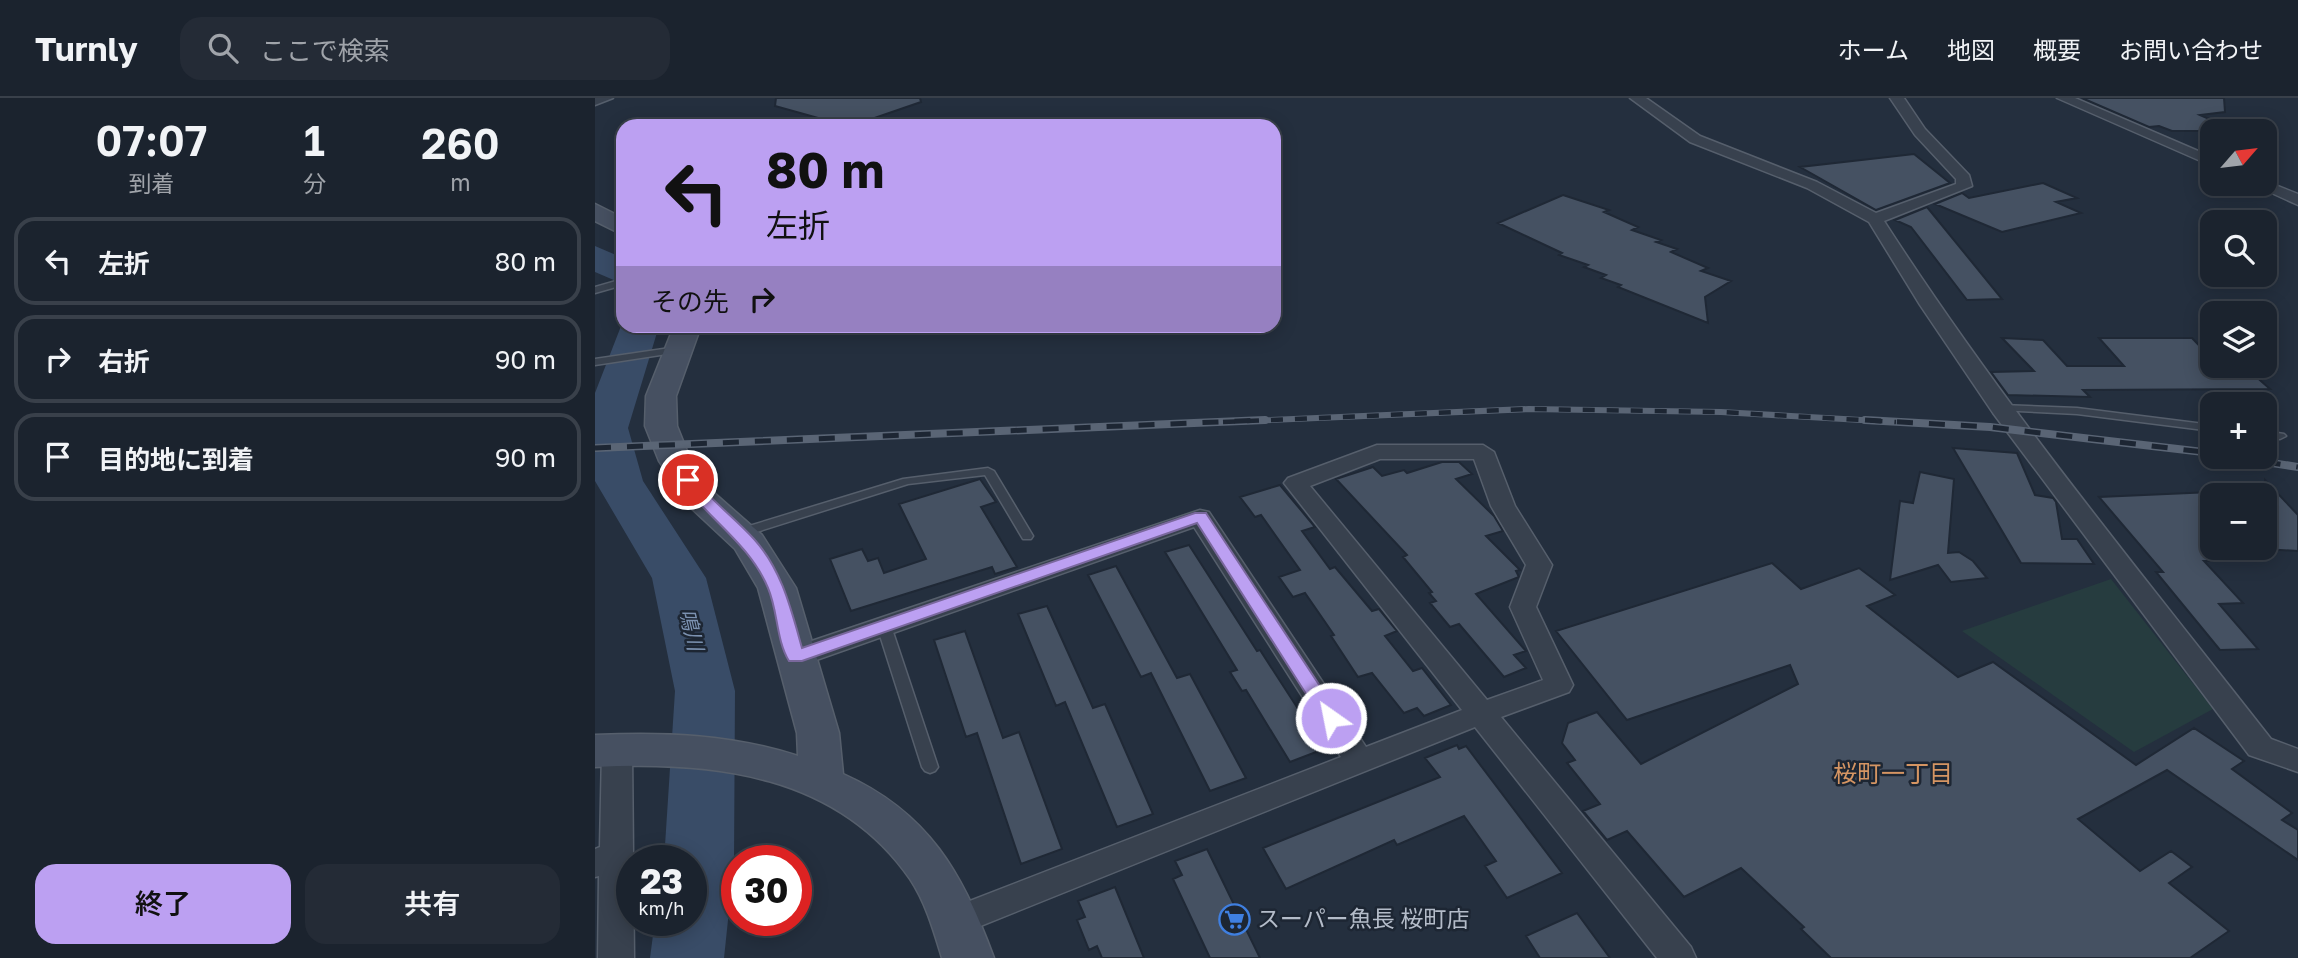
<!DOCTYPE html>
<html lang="ja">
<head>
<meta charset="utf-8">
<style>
  body { margin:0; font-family:"Golos Text","Noto Sans JP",sans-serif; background:#242b36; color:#f1f3f6; height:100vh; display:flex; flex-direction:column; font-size:26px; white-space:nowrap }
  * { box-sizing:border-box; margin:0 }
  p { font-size:23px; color:#a0a4aa }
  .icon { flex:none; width:38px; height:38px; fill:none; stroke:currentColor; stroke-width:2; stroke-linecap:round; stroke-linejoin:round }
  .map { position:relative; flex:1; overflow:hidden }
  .sheet { display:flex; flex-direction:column; background:#1b232e; width:595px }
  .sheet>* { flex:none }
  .top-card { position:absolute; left:21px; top:21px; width:665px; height:214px; border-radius:21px; box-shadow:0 4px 18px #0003,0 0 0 2px #39404a; background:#bca0f2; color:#111; overflow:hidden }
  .needle { width:46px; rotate:62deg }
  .controls { position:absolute; left:1605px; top:21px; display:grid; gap:14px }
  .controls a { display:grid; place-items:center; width:77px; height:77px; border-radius:14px; background:#1b232e; box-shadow:0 4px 18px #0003,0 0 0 2px #39404a; font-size:35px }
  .speed { position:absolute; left:21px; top:747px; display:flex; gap:14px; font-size:35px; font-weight:700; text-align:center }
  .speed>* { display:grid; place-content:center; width:91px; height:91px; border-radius:50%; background:#1b232e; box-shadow:0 4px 18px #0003,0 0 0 2px #39404a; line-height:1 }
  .speed small { font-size:18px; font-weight:400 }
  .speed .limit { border:10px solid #d22; background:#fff; color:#111 }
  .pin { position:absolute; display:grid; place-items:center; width:60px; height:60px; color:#fff; margin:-30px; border:4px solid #fff; border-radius:50%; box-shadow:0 2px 7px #0007 }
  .me { position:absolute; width:77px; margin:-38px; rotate:327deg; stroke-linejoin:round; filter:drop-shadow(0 0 5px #0008) }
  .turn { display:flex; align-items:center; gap:24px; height:147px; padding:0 35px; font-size:32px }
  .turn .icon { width:91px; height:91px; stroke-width:2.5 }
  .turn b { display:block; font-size:49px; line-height:60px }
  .then { display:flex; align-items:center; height:66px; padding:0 35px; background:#0003; gap:14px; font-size:26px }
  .eta { display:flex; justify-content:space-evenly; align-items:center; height:119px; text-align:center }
  .eta b { font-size:42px; font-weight:600; line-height:49px }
  .cta { display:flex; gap:14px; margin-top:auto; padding:14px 35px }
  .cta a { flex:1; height:80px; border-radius:21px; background:#bca0f2; color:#111; font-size:28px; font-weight:600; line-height:80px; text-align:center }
  .cta a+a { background:#242b36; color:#f1f3f6 }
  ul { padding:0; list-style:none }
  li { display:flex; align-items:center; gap:21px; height:88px; margin:0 14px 10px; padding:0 21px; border:4px solid #39404a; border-radius:21px }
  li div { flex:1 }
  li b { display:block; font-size:26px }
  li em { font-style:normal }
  header { display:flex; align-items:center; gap:42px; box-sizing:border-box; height:98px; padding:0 35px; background:#1b232e; border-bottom:2px solid #39404a }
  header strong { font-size:33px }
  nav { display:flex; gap:38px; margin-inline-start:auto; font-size:24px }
  .search { width:490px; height:63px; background:#242b36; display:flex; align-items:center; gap:18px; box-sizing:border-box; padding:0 24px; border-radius:21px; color:#a0a4aa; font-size:26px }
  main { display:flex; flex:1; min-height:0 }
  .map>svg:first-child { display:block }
  .green { fill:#263c3f }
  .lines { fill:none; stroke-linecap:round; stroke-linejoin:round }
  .river { fill:#394c67; fill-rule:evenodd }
  .building { fill:#455162; stroke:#1f2835; stroke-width:2 }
  .lane-casing { stroke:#565f6c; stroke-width:3 }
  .street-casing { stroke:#565f6c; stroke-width:3 }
  .secondary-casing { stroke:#565f6c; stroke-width:3 }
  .lane { fill:#38414e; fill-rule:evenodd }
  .street { fill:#38414e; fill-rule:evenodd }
  .secondary { fill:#465061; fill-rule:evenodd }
  .rail-far1-casing { stroke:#5a6575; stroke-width:6 }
  .rail-casing { stroke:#5a6575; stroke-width:8 }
  .rail-far1 { stroke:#1d2633; stroke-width:4.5; stroke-dasharray:12; stroke-linecap:butt }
  .rail { stroke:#1d2633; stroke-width:5; stroke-dasharray:16; stroke-linecap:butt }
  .route { fill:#bca0f2; stroke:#7a689d; stroke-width:2 }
  .labels { text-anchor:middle; stroke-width:5; stroke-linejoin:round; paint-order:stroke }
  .water-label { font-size:21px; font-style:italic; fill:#7c92b1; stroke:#1d2633 }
  .near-poi-label { font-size:23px; fill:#b4bcc9; stroke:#1d2633; text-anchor:start }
  .near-neighbourhood-label { font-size:24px; fill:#d59563; stroke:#1d2633 }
</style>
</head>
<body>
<header>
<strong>Turnly</strong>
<div class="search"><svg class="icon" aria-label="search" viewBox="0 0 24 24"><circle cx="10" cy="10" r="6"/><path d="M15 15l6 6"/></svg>ここで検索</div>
<nav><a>ホーム</a><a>地図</a><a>概要</a><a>お問い合わせ</a></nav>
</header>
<main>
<section class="sheet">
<div class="eta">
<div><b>07:07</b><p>到着</p></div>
<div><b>1</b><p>分</p></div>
<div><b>260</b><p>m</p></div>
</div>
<ul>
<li><svg class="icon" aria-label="left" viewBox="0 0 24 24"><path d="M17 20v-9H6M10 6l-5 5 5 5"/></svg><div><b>左折</b></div><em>80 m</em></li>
<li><svg class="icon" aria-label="right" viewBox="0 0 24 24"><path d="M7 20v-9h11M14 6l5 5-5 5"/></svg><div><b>右折</b></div><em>90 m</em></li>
<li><svg class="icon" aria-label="arrive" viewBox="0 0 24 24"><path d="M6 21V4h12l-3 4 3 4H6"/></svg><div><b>目的地に到着</b></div><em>90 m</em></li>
</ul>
<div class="cta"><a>終了</a><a>共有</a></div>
</section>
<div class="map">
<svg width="1703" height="860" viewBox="0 0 1703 860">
  <rect width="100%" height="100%" fill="#242f3e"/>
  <path class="green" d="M1516,481L1618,611L1539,654L1367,533Z"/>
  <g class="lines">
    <path class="river" d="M0,148L28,160V186L0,174Z
      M28,223V228H64L33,330L48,383L111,480L140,593L139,765L129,860H55L60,822H96V763H69L80,593L57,480L0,383V295Z"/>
  </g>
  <path class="building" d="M181,0H325L326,4L268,24L254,20L241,25L180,8Z
    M1487,0H1629L1630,14L1605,17L1642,33H1577L1564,28L1554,29Z
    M1319,56L1355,85L1281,112L1205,69Z
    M1448,85L1482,100L1461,104L1486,115L1407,134L1340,106L1367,95L1374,100Z
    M968,97L1014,112L1009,114L1043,129L1037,132L1066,142L1061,144L1082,151L1076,154L1113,170L1106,173L1136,183L1110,199L1113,225L1023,189L1026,187L1006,180L1011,177L989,169L993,167L964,157L967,155L903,125Z
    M1332,109L1407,201L1372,202L1316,129L1300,122Z
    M1407,240L1448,242L1472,268H1529L1504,240H1597L1617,261V268H1649L1675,291L1488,292L1495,299L1413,297L1396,274L1439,273Z
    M1358,350L1422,355L1440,397L1458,400L1461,404L1467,441H1482L1499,466L1426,465Z
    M847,364H864L877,376L861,381L899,418L908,433L891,438L925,472L921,473L924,479L881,496L931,553L919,557L931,570L909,579L864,526L855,529L835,505L841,503L834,495L837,494L808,459L812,457L741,381L778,369L787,378L809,372L812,375Z
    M1325,374L1359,381L1353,455L1364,454L1378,463L1392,480L1356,484L1343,467L1295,482L1305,403L1318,405Z
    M385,381L401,404L386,409L422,469L400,476L397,469L256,513L235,461L267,451L273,463L283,460L289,475L331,461L304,406Z
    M1670,382L1703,417V453L1670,451Z
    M685,387L720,429L707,433L735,471L740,469L777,513L784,511L802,533L790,538L818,573L827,570L856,607L829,618L822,610L809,615L777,575L763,579L736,538L739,537L710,495L698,499L684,479L705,472L666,417L660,419L645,399Z
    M1617,394V463H1609L1648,505L1624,506L1663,551L1625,552L1561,474H1568L1504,399Z
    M594,447L662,553L665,552L729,651L695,664L651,592L647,593L635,574L642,572L570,454Z
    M1177,465L1206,491L1264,470L1300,497L1272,508L1363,579L1398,564L1541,667L1599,630L1649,663L1637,671L1697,715L1687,722L1703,732V762L1572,672L1483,721L1545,773L1576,753L1597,769L1574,785L1634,833L1595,860H1236L1206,831L1209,829L1146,770L1089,799L1032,733L1012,742L988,713L1005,706L972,665L980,662L967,645L973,625L1002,614L1046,666L1203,586L1195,567L1032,622L961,533Z
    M521,468L582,580L595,576L651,680L615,693L556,575L546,579L493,477Z
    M452,508L498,610L510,606L558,716L522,729L470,604L461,608L423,516Z
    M370,533L408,640L424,634L467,751L426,766L382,635L371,639L339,542Z
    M862,647L864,651L871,648L967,775L912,800L890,768L901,763L869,718L802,747L799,742L691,791L668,750L845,679L830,660Z
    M612,751L665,860H615L578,781L587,777L580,763Z
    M520,789L549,860H507L502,848L494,852L482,822L490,819L483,803Z
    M982,815L1015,860H945L931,838Z"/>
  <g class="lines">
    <defs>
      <path id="lane" d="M28,181V187L0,195V189Z
        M82,249L87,252L85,254L0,267V261Z
        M1406,307L1482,310L1617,327V333L1482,316L1402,312L1401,310L1402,308Z
        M1670,333L1689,336L1691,338L1685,341L1670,339Z
        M393,370L399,373L438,438L436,441H428L390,377L313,386L149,438L145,439L139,435L141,432L308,381Z
        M289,524L294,525L296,528L343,669L340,673L335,675L330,673L327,669L282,528L284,525Z"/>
      <path id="street" d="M0,0H18L0,7Z
        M1035,0H1051L1105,38L1222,84L1281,115L1361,86V81L1320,37L1295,0H1309L1330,31L1374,77L1377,88L1289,123C1406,305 1543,471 1676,641L1703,651V674L1654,657L1398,315L1325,207L1274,124L1212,90L1095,44Z
        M1462,0H1480L1617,59V68Z
        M1670,83L1703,96V107L1657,86H1670Z
        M782,347H888L899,354L920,408L957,467L941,509L978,587L974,594L906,619L1096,849L1101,860H1062L880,629L373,833L361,838L349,833L343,823L349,813L746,659L599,429L210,566L200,568L190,566L186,559L190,552L605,412L614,414L771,649L867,612L689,385L693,380ZM785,361H879L896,408L931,467L915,509L948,582L892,602L715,388Z
        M22,641L33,644L37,652L39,860H3L4,778L0,779V751L5,749L7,652L11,644Z"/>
      <path id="secondary" d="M0,106L28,120V137L0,123Z
        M79,228H106L81,298L82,328L96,363L118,394L167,437L201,490L244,635L248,676C333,714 368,775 399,860H347C339,834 331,805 315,781C242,676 118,663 0,669V637C70,634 135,636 203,658L202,635L163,490L140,451L94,408L64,363L50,328L51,298Z"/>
    </defs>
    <use href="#lane" class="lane-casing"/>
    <use href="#street" class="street-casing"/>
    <use href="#secondary" class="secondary-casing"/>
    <use href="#lane" class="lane"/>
    <use href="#street" class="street"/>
    <use href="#secondary" class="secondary"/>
    <defs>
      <path id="rail-far1" d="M628,324L934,311L1126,314L1301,324"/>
      <path id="rail" d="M1270,322L1395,329L1617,355
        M0,350L670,322
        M1638,359L1703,369"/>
    </defs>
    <use href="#rail-far1" class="rail-far1-casing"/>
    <use href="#rail" class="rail-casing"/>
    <use href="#rail-far1" class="rail-far1"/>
    <use href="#rail" class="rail"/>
  </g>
  <path class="route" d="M93,377L98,379C116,403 139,419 159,441C187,472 196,511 207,550L600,415H611L746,620L736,626L729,624L602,425L207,563H194C181,542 183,513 173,490C155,446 112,420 85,382Z"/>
  <defs>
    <symbol id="supermarket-ring" viewBox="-11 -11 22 22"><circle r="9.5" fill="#1d2633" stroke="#3f7fe0" stroke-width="1.5"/><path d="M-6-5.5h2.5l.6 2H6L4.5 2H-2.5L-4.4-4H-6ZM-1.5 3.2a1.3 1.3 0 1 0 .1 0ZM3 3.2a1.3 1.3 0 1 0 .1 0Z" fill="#3f7fe0"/></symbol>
  </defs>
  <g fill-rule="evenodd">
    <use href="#supermarket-ring" x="622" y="804" width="35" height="35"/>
  </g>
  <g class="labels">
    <g class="water-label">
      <text transform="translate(96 532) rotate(77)" y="7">鳴川</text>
    </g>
    <g class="near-poi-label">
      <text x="662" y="829">スーパー魚長 桜町店</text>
    </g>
    <g class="near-neighbourhood-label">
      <text x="1298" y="684">桜町一丁目</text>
    </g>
  </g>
</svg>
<div class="controls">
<a><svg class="needle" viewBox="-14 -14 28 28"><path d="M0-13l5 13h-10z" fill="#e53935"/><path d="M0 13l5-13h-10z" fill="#a0a4aa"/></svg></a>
<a><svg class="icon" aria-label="search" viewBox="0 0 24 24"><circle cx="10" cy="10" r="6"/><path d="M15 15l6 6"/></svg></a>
<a><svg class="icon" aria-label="layers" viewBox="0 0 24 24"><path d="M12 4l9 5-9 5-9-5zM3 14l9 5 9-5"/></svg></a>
<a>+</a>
<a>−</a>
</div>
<div class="speed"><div>23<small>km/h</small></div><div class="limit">30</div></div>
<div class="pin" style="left:93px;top:382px;background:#d93025"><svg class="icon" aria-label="arrive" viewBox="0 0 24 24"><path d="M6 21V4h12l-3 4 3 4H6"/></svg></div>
<svg class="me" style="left:736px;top:620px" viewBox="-20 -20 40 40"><circle r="17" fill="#bca0f2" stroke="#fff" stroke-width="3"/><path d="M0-11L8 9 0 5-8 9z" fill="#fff"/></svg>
<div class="top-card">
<div class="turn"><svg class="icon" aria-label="left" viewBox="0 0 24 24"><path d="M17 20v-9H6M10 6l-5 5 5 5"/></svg><div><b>80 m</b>左折</div></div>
<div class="then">その先<svg class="icon" aria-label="right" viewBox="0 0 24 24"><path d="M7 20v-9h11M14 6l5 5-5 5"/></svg></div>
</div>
</div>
</main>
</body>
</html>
